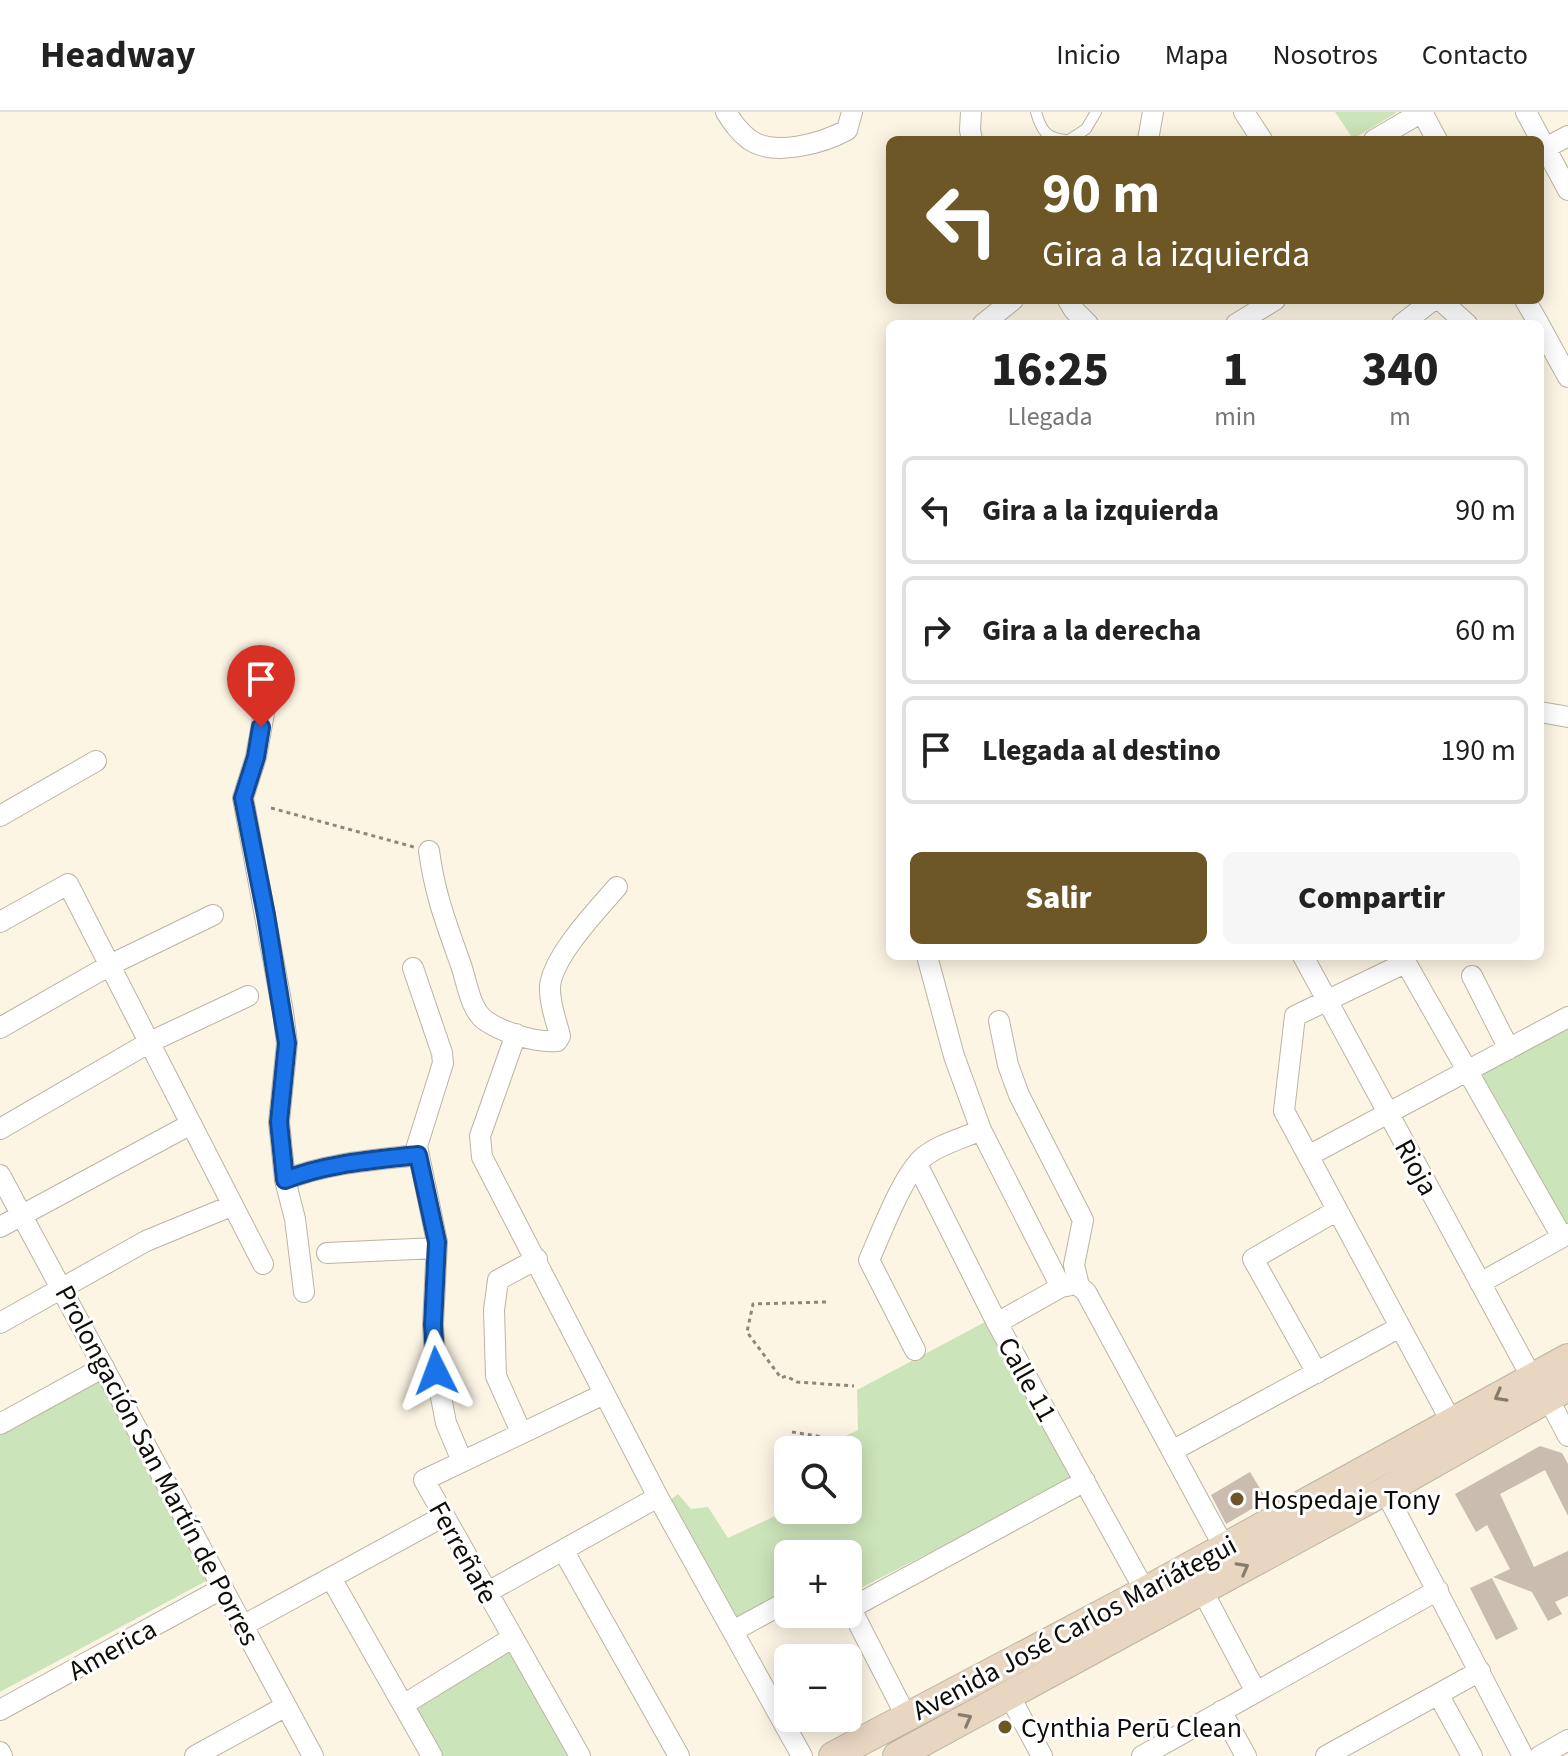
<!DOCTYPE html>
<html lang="es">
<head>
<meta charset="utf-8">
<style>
  body { margin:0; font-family:"Source Sans 3",sans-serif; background:#f6f6f6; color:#222; height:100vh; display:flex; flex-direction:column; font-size:30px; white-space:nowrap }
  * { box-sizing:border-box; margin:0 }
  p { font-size:26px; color:#767676 }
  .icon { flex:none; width:44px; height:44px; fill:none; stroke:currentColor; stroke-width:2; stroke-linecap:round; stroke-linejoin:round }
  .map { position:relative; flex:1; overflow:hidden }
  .drawer { position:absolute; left:886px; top:208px; width:658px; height:640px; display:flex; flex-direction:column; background:#fff; border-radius:12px; box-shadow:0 4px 20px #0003 }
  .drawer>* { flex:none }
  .top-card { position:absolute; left:886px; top:24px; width:658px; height:168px; border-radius:12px; box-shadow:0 4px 20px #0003; background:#6d5727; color:#fff; overflow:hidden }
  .tools { position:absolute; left:774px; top:1324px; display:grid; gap:16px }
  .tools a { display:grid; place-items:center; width:88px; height:88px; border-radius:12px; background:#fff; box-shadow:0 4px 20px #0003; font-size:40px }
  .pin { position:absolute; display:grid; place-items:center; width:68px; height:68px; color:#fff; margin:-82px -34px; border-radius:50% 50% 50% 0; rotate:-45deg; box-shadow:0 0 8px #0007 }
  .pin .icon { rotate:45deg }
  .me { position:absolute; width:88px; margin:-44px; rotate:357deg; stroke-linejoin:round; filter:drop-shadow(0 0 6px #0008) }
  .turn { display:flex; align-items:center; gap:28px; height:168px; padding:0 24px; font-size:36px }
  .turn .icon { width:104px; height:104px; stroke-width:2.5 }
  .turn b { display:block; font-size:56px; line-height:68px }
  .eta { display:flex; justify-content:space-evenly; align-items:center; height:136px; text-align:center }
  .eta b { font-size:48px; font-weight:800; line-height:56px }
  .cta { display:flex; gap:16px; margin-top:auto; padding:16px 24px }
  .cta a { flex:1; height:92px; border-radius:12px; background:#6d5727; color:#fff; font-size:32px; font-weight:800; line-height:92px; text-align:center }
  .cta a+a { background:#f6f6f6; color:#222 }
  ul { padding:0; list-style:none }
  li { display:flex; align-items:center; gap:24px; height:108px; margin:0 16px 12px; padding:0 8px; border:4px solid #e0e0e0; border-radius:12px }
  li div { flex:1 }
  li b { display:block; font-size:30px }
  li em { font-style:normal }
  header { display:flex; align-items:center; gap:48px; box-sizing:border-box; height:112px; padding:0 40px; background:#fff; border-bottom:2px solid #e0e0e0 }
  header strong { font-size:38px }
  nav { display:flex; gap:44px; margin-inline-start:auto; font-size:28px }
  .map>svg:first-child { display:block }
  .green { fill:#cce4ba }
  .building { fill:#cabcaf }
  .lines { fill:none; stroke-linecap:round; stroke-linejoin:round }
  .lane-casing { stroke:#bbb4a4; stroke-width:12 }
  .street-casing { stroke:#bbb4a4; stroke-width:22 }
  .secondary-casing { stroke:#bbb4a4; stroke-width:30 }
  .path { stroke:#8c877c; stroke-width:3; stroke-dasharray:4 4; stroke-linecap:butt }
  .lane { stroke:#fff; stroke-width:10 }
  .street { stroke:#fff; stroke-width:20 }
  .secondary { stroke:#e8d6c1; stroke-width:28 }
  .oneway { stroke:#867c6d }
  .route-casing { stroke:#114b97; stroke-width:20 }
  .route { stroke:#1a73e8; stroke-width:14 }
  .poi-dot { fill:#6d5727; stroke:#fff; stroke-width:3 }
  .labels { text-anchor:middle; stroke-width:6; stroke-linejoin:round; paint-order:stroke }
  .street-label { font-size:28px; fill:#0f0d07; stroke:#fff }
  .poi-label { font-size:28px; fill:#0f0d07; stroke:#fff; text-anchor:start }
</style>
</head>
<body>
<header>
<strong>Headway</strong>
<nav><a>Inicio</a><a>Mapa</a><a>Nosotros</a><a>Contacto</a></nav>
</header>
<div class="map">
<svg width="1568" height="1644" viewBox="0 0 1568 1644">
  <rect width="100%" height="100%" fill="#fcf5e4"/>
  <path class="green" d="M1335,0H1396V1L1353,27Z
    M1568,912V1115L1563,1117L1471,962Z
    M985,1210L1073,1367L855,1479L848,1470V1442H788V1482L738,1510L669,1389L678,1382L691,1397L708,1395L728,1426L788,1398H848V1338H828L825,1334L858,1318L857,1278Z
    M99,1266L208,1468L0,1580V1317Z
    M508,1532L571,1641L566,1644H437L407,1591Z"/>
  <path class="building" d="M1540,1334L1562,1341L1568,1352V1404L1545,1358L1500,1382L1534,1455L1568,1439V1484L1555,1490L1562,1502L1548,1509L1532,1480L1493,1465L1510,1457L1487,1413L1476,1420L1455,1382Z
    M1250,1360L1267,1388L1226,1412L1211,1383Z
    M1492,1466L1518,1517L1496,1528L1470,1476Z"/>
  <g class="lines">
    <defs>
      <path id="lane" d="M1036,0C1041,18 1046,26 1065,28
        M1069,28L1086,17L1096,0"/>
      <path id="street" d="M726,0C733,11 739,20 750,28C775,45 823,31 847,18L852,0
        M971,0L970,18L972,28
        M1244,0L1262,28
        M1422,0L1437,28
        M1526,0L1568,78
        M1148,28L1153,0
        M1374,28L1422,0
        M1540,39L1568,24
        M1068,188L1074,198L1088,212
        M1440,188L1467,212
        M1525,188L1539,212
        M983,212L1013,188
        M1236,212L1275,188
        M1402,212L1433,188
        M1540,214L1568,265
        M270,568L256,645L243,686L283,900L287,931L279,1010L285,1068L295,1107L304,1180
        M1540,600L1568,605
        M0,704L96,649
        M429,739C435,783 446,811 461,853C467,870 470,898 486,909C504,921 536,931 557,929L560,924C556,908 549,890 550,874C553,844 598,797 617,775
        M0,810L68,772L263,1152
        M927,844L954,944L981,1018L1061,1175
        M1303,844L1532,1266
        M1402,844L1562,1125
        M1405,851L1295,904L1284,999L1452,1311
        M413,856L442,941L443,951L417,1034L437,1130L433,1213L436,1259L446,1311L462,1349
        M1472,864L1509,937
        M999,909L1008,953L1019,983L1083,1108L1074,1153L1079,1174L1086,1180L1224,1435
        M0,916L110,853L213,803
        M516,922L480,1024L482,1045L658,1385L802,1644
        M0,1017L150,930L248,884
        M1308,1044L1568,905
        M917,1052L997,1211L1145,1479
        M0,1063L313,1644
        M285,1068C327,1051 374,1048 418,1043
        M0,1115L191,1012
        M327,1141L436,1136
        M1480,1171L1568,1122
        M0,1211L146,1129L231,1094
        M997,1211L1061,1175L1072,1173
        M915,1238L869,1148C881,1122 903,1061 925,1044C940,1032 964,1026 981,1018
        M1317,1261L1253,1147L1336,1099
        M1548,1286L1568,1324
        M0,1312L104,1255
        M521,1320L496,1264L494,1198L498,1168L537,1147
        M1172,1339L1400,1215
        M1385,1379L1523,1644
        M563,1438L679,1644
        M331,1466L432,1644
        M1202,1478L1256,1580
        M486,1481L658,1385
        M848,1491L906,1604
        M851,1496L1085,1369
        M244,1513L444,1404
        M733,1519L788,1489
        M1438,1582L1472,1644
        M1009,1583L1042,1644
        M403,1593L512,1526
        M0,1598L223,1476
        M1221,1599L1246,1644
        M0,1640L2,1644
        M195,1644L286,1594
        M580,1644L424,1368L604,1282
        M1142,1644L1438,1478
        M1326,1644L1480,1559
        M1540,1644L1568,1628"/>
      <path id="secondary" d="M833,1644L1145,1479L1568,1246
        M897,1644L1385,1379L1568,1275"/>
    </defs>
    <use href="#lane" class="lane-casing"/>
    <use href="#street" class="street-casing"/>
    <use href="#secondary" class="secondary-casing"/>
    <path class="path" d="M271,696L414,735
      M826,1190L753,1192L747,1220L781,1266L786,1264L797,1270L854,1274
      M792,1320L823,1325L830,1332"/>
    <use href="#lane" class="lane"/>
    <use href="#street" class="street"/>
    <use href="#secondary" class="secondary"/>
  </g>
  <defs><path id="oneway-chevron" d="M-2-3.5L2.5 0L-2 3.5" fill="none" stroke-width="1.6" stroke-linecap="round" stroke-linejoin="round" transform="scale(2)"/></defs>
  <g class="oneway">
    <use href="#oneway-chevron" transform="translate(1500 1284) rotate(151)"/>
    <use href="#oneway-chevron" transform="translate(1243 1456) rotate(-29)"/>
    <use href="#oneway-chevron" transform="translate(966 1607) rotate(-28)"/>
  </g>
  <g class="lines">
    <defs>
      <path id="route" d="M261,615L256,645L243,686L266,803L287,931L279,1010L285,1068C327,1051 374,1048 418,1043L437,1130L433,1213L436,1259"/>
    </defs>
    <use href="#route" class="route-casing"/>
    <use href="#route" class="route"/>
  </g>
  <g class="poi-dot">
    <circle cx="1237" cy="1387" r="8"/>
    <circle cx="1005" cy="1615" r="8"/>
  </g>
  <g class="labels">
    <g class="street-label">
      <text transform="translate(1417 1055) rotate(61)" y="10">Rioja</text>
      <text transform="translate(1028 1267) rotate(61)" y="10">Calle 11</text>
      <text transform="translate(158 1353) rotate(62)" y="10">Prolongación San Martín de Porres</text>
      <text transform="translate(464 1440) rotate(61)" y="10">Ferreñafe</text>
      <text transform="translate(1074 1515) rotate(-28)" y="10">Avenida José Carlos Mariátegui</text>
      <text transform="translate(112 1537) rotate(-29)" y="10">America</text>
    </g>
    <g class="poi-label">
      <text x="1253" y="1397">Hospedaje Tony</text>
      <text x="1021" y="1625">Cynthia Perū Clean</text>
    </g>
  </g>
</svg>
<div class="tools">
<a><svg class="icon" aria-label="search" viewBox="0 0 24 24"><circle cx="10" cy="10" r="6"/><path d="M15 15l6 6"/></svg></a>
<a>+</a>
<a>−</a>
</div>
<div class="pin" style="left:261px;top:615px;background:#d93025"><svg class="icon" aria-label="arrive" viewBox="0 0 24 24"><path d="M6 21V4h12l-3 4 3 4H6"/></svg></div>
<svg class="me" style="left:436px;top:1259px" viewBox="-20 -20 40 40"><path d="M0-17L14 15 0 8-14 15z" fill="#1a73e8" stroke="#fff" stroke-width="4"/></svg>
<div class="top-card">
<div class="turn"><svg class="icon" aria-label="left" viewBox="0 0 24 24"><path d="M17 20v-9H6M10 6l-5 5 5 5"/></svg><div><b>90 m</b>Gira a la izquierda</div></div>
</div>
<section class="drawer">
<div class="eta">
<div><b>16:25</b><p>Llegada</p></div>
<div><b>1</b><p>min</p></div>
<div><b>340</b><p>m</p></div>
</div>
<ul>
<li><svg class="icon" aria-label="left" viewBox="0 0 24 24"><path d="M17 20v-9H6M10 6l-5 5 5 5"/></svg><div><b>Gira a la izquierda</b></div><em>90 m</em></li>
<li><svg class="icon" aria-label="right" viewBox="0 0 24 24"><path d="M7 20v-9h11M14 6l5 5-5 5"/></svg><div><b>Gira a la derecha</b></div><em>60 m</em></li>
<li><svg class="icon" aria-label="arrive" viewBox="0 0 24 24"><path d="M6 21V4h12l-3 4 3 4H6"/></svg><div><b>Llegada al destino</b></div><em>190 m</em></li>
</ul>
<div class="cta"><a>Salir</a><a>Compartir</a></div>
</section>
</div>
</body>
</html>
